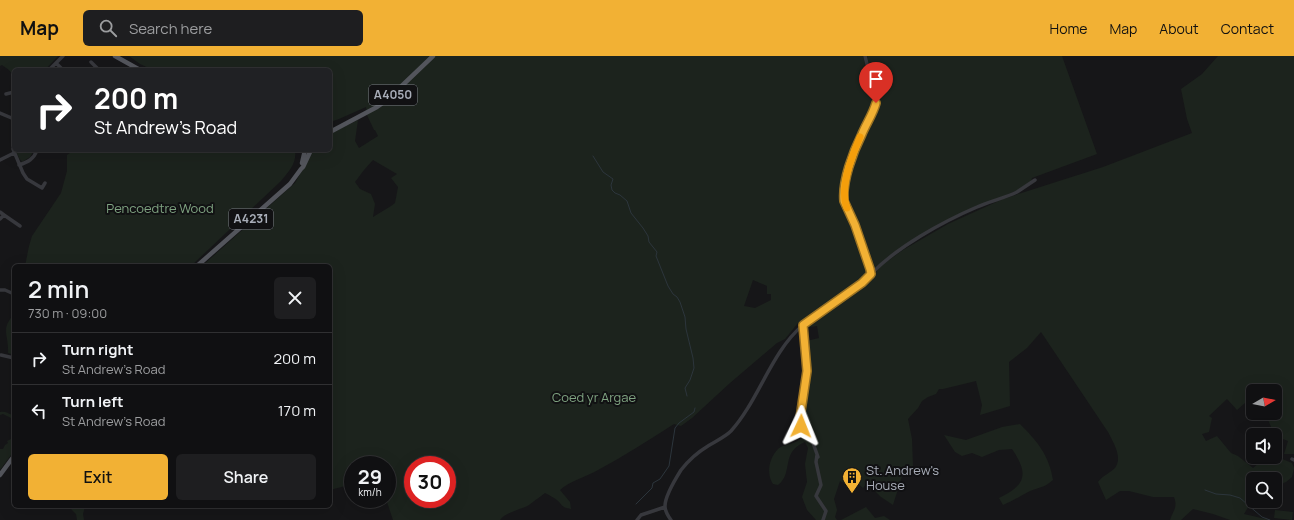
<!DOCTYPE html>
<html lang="en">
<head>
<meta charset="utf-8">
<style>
  body { margin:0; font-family:Manrope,sans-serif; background:#1e1e20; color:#f1f3f6; height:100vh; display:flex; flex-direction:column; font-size:15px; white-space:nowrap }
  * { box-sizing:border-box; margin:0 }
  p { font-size:13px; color:#9c9d9f }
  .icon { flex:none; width:22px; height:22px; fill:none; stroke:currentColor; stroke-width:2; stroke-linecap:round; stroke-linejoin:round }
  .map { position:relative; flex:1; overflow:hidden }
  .details { position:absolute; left:12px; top:208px; width:320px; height:244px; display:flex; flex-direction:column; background:#101012; border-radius:6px; box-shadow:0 4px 16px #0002,0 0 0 1px #303032 }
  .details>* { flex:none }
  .banner { position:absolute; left:12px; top:12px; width:320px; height:84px; border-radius:6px; box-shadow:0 4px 16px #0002,0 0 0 1px #303032; background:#202124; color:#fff; overflow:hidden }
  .needle { width:26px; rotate:80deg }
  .tools { position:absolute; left:1246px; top:328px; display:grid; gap:8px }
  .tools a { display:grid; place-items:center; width:36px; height:36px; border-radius:6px; background:#101012; box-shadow:0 4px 16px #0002,0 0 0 1px #303032; font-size:20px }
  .speed { position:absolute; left:344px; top:400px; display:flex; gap:8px; font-size:20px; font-weight:700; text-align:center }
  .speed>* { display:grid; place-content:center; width:52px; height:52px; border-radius:50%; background:#101012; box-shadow:0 4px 16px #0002,0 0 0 1px #303032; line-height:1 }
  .speed small { font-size:10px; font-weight:400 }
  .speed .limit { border:6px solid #d22; background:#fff; color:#111 }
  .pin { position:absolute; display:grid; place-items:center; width:34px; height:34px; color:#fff; margin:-41px -17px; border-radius:50% 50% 50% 0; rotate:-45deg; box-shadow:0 0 4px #0007 }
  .pin .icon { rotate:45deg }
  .me { position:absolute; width:44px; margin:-22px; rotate:2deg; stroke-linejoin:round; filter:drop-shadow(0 0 3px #0008) }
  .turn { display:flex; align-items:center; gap:14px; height:84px; padding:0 16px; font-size:18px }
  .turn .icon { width:52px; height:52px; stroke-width:2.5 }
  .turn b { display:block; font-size:28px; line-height:34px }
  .round { display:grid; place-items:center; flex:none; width:42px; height:42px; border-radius:6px; background:#1e1e20 }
  .headline { display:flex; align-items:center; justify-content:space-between; height:68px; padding:0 16px }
  h1 { font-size:24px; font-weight:600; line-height:30px }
  .primary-button { display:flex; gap:8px; margin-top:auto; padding:8px 16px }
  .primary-button a { flex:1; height:46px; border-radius:6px; background:#f2b134; color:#111; font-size:16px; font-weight:600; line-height:46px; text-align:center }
  .primary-button a+a { background:#1e1e20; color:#f1f3f6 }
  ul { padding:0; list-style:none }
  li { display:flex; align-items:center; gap:12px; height:52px; padding:0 16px; border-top:1px solid #303032 }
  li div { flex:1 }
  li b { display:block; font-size:15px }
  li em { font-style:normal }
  header { display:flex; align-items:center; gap:24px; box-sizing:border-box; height:56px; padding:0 20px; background:#f2b134; color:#111 }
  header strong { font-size:19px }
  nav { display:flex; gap:22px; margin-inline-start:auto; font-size:14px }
  .search { width:280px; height:36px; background:#1e1e20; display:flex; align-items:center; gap:10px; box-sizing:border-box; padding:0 14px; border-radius:6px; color:#9c9d9f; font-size:15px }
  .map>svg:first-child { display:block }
  .green { fill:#1c231d; fill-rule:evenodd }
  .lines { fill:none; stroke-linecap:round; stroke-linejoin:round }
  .stream { stroke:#2c353c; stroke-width:1 }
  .minor { stroke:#37383d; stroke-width:3.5 }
  .major { stroke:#53555c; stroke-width:4.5 }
  .route-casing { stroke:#9d7322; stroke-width:10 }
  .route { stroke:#f2b134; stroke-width:7 }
  .slow { stroke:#f59e0b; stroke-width:7 }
  .labels { text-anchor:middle; stroke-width:4; stroke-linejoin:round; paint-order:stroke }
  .shield { fill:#111113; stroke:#7b7e86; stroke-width:1 }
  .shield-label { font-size:12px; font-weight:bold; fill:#a8adb8 }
  .park-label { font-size:13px; fill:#7fa381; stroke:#111113 }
  .poi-label { font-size:13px; fill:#a8adb8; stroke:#111113; text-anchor:start }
</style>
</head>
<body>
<header>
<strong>Map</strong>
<div class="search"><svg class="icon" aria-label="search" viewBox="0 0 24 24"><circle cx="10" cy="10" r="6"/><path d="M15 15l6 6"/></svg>Search here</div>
<nav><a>Home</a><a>Map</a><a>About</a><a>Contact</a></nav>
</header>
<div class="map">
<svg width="1294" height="464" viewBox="0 0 1294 464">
  <rect width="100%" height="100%" fill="#161618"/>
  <path class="green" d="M0,0H58L45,14H14V20L9,14L2,9L0,10Z
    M129,0H863L874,40L873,48L850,102L842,131L841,140L855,174L867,213L865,220L855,229L798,267L785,283L777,287L730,327L692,362L681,370L674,368C649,384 624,400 598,414C586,421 570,425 560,434L570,446L571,453C560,451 563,449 557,444C553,441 549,439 545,437C540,441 534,445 529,449C520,454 506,456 500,464H393L386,443L387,409H353V428L330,434V210H202L295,127L314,94H330V78L358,64L355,85L359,92L378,80L375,74H374L367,59L366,51L339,63L330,66V14H153L140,8ZM373,104L397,118L391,122L398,131L395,147L391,150L373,161L375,148L371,138L360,133L355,126L364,114ZM753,224L767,230V238H771V244L755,252L744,250ZM413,409H447V443H413Z
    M867,0H1062L1097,98L1032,122L1031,126L1018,134L948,164L874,212L872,210L846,142V136L855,98L875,56L878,46Z
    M1218,0H1294V398H1284L1288,385L1275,380L1265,357H1275V335H1253V355L1245,347L1237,354L1227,343L1209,360L1212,362L1209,376L1202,378L1206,385L1217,380L1231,397L1238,400L1253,412L1266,401L1275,400L1292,407L1294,412L1292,421L1286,426L1279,429V430L1275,432V423H1253V443L1244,458L1270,464H1230L1213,458L1193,453L1181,464H1170C1173,455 1178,451 1174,441H1153L1129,435H1120L1106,444L1098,426C1102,420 1110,417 1115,412C1123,401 1113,386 1108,376L1041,276L1027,292L1009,306L1010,350L980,359L982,349L976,325L943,333H939L936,338L928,341L922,345L918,352L908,363L912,383L913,410L905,411L893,449L881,441L867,427L863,432L854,424V427H844L840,425L834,443L837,454L835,461L837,464H816L807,454L802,441L807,426L805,408L808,392L805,386C780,396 794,417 778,429L773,428C766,418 769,402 778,393C785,387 798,389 802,380L796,363C807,339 805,312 802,286L819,282L817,270L803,272L874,221L878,212L903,194L948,168L1003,143L1103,111L1192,77L1187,63L1181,33L1202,18Z
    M18,94H34L30,101L22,106L19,102L16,95Z
    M74,94H295C297,107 289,115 281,125L191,210H25L29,190L32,180L61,137L67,115V99Z
    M14,258V299L8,297C9,278 0,274 14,258Z
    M0,356C5,355 9,357 13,360L14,359V395L0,414V393H3L5,389L8,387L7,385L11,383L14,371H12L13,368L11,367V362L3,358L0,359Z
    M1020,368C1037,385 1049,399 1053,424C1044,432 1040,431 1030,435C1021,440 1012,445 1003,449L999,442C1026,429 1029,418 1012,393L999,394L982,401L972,397L962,400L955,396L944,379L966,384L1002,371Z
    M71,450H85L83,458L84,464H77L76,458L71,453Z
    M866,451L875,462L884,460L890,464H841Z
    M1275,454L1293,456L1292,464L1274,462Z"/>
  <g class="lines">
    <path class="stream" d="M593,100L603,116L613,123L611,129L612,134L615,137L620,139L627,145L631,157L643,172L648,180L649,186L657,196L656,200L668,230L673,238L677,241L680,246L685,261L686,273L693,302L694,312L690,324L685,332L687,340
      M1205,434L1216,438L1230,439L1240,442L1262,461L1270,464
      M636,448L652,432L653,427L660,423L669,410L675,372L679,367L694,356L695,352"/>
    <path class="minor" d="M91,6L99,14
      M56,7L63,14
      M49,14L63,0
      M6,38L14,36
      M0,57L14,63
      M13,93L23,117L27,123L42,132L45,127
      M0,104L14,97
      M19,109C28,106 34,103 37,94
      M0,156L4,159L0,163
      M4,159L20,170
      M871,218C897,191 942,166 977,151C990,145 1005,142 1017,136C1023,132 1029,128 1035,124
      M0,234H5L14,238
      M803,269L807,315L800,362L801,370L813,387L818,401
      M1,299L14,302
      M817,399L816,406L821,429L816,440L826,455L823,464
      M1292,403L1294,404
      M637,464L641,459L665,451
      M671,464C668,460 665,456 665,450C665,441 676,422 681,414C688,405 698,396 708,390C716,385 725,381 731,375C759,344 771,296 803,269C823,252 854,239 871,218V213L844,140C846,108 862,79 875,49L876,44L865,0"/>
    <path class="major" d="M115,0L140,14
      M330,76L377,51L387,44L433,0
      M302,107L305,94
      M197,210L290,128L301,113L303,111L311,94
      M0,419L14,400"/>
  </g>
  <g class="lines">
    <defs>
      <path id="route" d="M801,370L800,362L807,315L803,269L862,227L871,218L870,213L855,169L844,145C842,125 853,96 862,78C866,68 873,58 876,47"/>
    </defs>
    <use href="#route" class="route-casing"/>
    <use href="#route" class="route"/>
    <path class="slow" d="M847,152C839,132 852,100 860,81"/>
  </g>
  <defs>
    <symbol id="building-pin" viewBox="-11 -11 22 30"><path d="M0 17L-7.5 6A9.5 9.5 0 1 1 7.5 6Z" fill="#f2b134" stroke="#111113"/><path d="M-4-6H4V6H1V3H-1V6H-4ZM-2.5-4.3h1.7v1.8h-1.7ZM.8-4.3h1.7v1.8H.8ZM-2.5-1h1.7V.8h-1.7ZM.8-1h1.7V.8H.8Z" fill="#111"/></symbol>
  </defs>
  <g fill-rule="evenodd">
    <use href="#building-pin" x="841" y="410" width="22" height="30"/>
  </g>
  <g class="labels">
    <g class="shield">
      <rect x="369" y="29" width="48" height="20" rx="3"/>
      <rect x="229" y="153" width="44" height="20" rx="3"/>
    </g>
    <g class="shield-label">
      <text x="393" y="43">A4050</text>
      <text x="251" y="167">A4231</text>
    </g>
    <g class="park-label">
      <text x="160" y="157">Pencoedtre Wood</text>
      <text x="594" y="346">Coed yr Argae</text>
    </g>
    <g class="poi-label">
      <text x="866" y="419">St. Andrew's<tspan x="866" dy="15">House</tspan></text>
    </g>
  </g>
</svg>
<div class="tools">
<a><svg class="needle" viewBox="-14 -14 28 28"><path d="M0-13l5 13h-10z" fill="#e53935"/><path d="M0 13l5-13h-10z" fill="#9c9d9f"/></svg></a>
<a><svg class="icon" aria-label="sound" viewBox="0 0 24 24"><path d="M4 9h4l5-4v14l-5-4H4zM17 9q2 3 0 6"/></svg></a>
<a><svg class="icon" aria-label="search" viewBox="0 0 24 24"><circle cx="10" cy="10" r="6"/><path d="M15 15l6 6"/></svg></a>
</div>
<div class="speed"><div>29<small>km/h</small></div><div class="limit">30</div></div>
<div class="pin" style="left:876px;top:47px;background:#d93025"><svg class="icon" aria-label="arrive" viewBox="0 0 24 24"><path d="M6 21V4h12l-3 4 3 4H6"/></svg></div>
<svg class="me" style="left:801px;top:370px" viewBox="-20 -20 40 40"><path d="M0-17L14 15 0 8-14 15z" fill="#f2b134" stroke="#fff" stroke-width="4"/></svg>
<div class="banner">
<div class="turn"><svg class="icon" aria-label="right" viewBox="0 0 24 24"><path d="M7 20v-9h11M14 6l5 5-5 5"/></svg><div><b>200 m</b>St Andrew's Road</div></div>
</div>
<section class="details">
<div class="headline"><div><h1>2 min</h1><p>730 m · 09:00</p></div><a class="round"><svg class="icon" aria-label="close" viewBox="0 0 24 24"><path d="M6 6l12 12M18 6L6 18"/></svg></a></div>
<ul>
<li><svg class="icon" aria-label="right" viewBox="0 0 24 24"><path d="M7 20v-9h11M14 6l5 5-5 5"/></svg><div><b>Turn right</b><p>St Andrew's Road</p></div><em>200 m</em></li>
<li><svg class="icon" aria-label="left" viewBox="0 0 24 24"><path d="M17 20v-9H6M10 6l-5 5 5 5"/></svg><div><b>Turn left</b><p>St Andrew's Road</p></div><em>170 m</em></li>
</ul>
<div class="primary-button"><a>Exit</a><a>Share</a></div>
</section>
</div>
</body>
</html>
